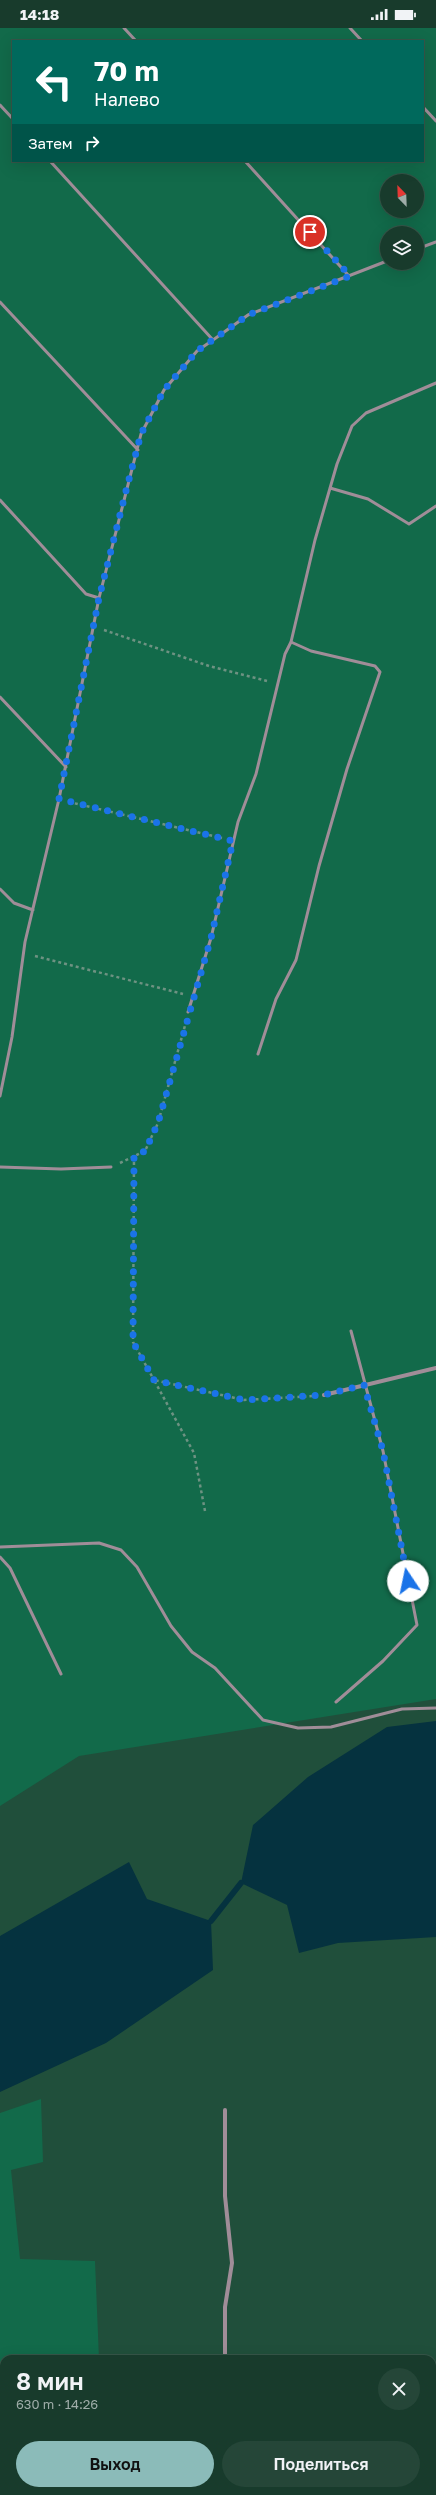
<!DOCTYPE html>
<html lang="ru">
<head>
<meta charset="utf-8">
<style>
  body { margin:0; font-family:"Golos Text",sans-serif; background:#254638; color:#f1f3f6; height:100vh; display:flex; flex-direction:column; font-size:15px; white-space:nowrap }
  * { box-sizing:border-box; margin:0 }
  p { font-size:13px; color:#9fada9 }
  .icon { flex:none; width:22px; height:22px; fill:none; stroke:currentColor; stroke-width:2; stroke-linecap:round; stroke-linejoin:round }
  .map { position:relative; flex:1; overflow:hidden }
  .side { position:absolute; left:0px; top:2327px; width:436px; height:140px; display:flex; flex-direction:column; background:#183b2c; border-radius:12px 12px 0 0; box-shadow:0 4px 16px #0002,0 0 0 1px #365548 }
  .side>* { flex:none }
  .hud { position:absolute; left:12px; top:12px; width:412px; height:122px; border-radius:0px; box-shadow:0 4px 16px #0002,0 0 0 1px #365548; background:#00695c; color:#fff; overflow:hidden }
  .needle { width:26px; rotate:337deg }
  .buttons { position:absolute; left:380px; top:146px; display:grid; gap:8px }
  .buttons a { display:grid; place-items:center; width:44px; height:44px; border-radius:50%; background:#183b2c; box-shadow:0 4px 16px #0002,0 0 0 1px #365548; font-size:20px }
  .pin { position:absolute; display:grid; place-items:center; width:34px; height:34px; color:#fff; margin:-17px; border:2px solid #fff; border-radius:50%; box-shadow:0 1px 4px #0007 }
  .me { position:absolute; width:44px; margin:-22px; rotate:349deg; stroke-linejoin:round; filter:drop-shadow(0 0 3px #0008) }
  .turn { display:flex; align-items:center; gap:14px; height:84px; padding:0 16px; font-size:18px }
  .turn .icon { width:52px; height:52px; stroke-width:2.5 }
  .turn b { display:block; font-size:28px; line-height:34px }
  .then { display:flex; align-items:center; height:38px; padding:0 16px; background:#0003; gap:8px; font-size:15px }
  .round { display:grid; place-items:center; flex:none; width:42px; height:42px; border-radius:21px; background:#254638 }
  .head { display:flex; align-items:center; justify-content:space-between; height:68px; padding:0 16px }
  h1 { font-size:24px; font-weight:600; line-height:30px }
  .primary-button { display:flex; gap:8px; margin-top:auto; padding:8px 16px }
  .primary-button a { flex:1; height:46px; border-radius:24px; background:#8bbbb9; color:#111; font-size:16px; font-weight:600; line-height:46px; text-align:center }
  .primary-button a+a { background:#254638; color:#f1f3f6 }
  .status { display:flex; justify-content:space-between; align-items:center; height:28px; padding:0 20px; background:#183b2c; direction:ltr }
  .status svg { height:11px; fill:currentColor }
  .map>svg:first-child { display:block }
  .green { fill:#126a4a; fill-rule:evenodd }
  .water { fill:#05323f }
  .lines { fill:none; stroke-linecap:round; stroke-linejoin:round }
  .stream { stroke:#05323f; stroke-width:6 }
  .path { stroke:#6e9282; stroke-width:2.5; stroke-dasharray:3 3; stroke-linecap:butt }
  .service { stroke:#a08d98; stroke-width:3 }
  .minor { stroke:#a08d98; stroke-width:4 }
  .route { stroke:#1a73e8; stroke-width:7; stroke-dasharray:0 12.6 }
</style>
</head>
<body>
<div class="status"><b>14:18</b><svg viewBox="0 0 49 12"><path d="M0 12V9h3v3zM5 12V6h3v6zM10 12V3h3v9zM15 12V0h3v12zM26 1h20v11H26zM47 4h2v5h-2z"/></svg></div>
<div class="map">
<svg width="436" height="2467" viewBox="0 0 436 2467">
  <rect width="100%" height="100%" fill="#204f3b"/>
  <path class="green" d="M0,0H436V1671L79,1728L0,1778ZM13,13H423V133H13ZM387,153H417V183H387ZM387,205H417V235H387Z
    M41,2071L43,2134L11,2142L20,2231L95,2233L99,2331H4V2463H122V2467H0V2085Z"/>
  <path class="water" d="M436,1693V1909L338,1915L299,1925L287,1877L241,1855L253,1797L308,1749L387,1699Z
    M129,1834L147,1871L211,1893L213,1942L106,2015L0,2064V1908Z"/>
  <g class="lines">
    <path class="stream" d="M211,1893L241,1855"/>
    <path class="path" d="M104,602L209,638L267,653
      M69,774L222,810
      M35,928L183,966
      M134,1128L133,1314L154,1352
      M120,1135L145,1123L158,1095L186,994
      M205,1483L194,1425L154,1352L244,1372L313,1368"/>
    <path class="service" d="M124,0L136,13
      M350,0L362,13
      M0,77L13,91
      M423,79L436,93
      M50,133L213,312
      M245,133L349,248
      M417,221L436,214
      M0,274L138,422
      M330,460L368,471L409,496L436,478
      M0,472L86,566L99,570
      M0,669L66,739
      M0,861L14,875L33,882
      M188,984L211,910L238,794L256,746L285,626L291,614L315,512L337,436L352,398L366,385L436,355
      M258,1026L276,971L296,932L319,838L347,741L380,644L375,638L311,623L291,614
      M0,1068L12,1009L25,914L59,771L99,570L141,406L164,362L197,323L213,312L248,287L387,233
      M0,1139L61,1141L111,1139
      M0,1519L99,1515L121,1522L137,1539L171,1598L192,1624L215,1640L263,1692L298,1700L331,1699L402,1681L436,1680
      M0,1529L10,1540L61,1646
      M336,1674L383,1633L417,1597L383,1423L351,1303"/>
    <path class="minor" d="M324,1367L436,1340
      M225,2331V2279L232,2235L225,2168V2082
      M228,2467V2463"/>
  </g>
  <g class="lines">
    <path class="route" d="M310,204L350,248L248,287L197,323L164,362L141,406L128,455L99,570L59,771L233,813L211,910L158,1095L145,1123L134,1128L133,1314L154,1352L244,1372L324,1367L364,1357L383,1423L408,1553"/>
  </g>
</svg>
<div class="buttons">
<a><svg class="needle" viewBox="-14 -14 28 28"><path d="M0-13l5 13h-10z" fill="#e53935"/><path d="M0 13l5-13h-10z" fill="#9fada9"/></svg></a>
<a><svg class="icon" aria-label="layers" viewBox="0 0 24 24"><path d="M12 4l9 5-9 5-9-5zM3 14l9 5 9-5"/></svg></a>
</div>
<div class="pin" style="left:310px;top:204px;background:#d93025"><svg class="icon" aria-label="arrive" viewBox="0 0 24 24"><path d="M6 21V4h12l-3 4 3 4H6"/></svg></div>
<svg class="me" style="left:408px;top:1553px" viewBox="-20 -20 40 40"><circle r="19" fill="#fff"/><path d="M0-13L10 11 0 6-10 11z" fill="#1a73e8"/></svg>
<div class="hud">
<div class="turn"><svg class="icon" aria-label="left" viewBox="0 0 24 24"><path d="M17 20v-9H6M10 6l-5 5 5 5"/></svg><div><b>70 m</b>Налево</div></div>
<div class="then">Затем<svg class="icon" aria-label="right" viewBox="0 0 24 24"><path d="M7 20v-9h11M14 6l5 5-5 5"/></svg></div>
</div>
<section class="side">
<div class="head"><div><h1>8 мин</h1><p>630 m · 14:26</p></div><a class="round"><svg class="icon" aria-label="close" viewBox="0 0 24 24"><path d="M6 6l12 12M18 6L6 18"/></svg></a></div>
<div class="primary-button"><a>Выход</a><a>Поделиться</a></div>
</section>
</div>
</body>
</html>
